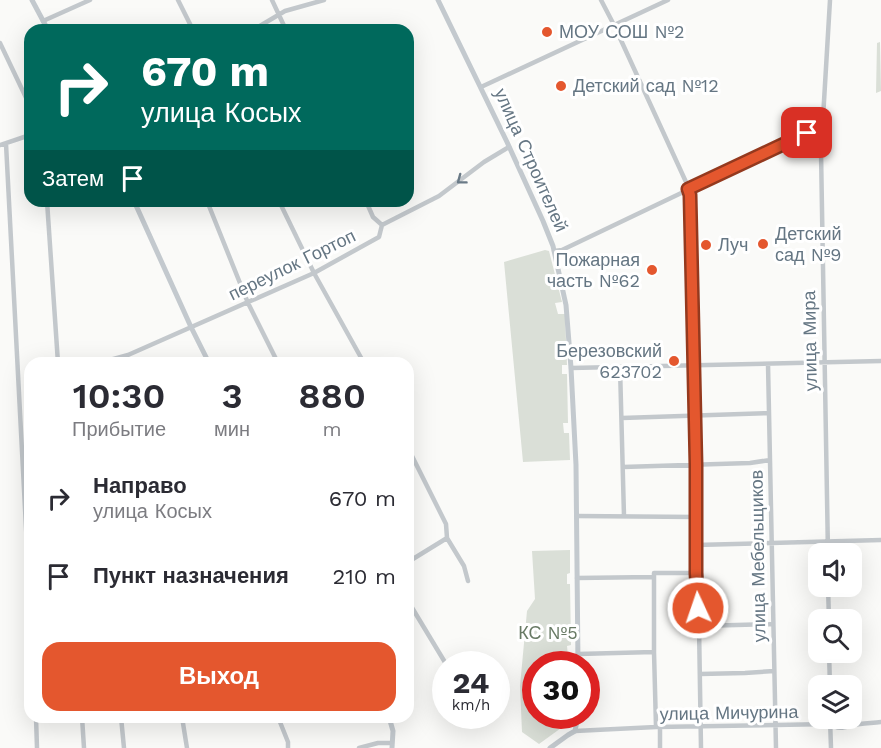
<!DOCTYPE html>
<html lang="ru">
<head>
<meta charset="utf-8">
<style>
  body { margin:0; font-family:"Work Sans",sans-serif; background:#f2f2f3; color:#2b2b33; height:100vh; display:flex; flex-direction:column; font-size:22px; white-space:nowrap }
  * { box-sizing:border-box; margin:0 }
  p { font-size:20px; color:#7c7c81 }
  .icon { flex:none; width:33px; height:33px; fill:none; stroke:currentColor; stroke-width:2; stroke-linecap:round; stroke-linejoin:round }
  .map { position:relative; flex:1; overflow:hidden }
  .drawer { position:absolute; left:24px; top:357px; width:390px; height:366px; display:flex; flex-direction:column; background:#fff; border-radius:18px; box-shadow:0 6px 24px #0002 }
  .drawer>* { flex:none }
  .banner { position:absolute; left:24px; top:24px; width:390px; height:183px; border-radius:18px; box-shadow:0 6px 24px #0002; background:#00695c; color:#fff; overflow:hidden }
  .tools { position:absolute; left:808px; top:543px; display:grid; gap:12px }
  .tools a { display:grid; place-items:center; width:54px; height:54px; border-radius:12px; background:#fff; box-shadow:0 6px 24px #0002; font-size:30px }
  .speed { position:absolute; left:432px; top:651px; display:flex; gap:12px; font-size:30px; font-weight:700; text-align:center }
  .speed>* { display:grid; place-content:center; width:78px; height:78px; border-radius:50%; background:#fff; box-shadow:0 6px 24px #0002; line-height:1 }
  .speed small { font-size:15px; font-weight:400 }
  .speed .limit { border:9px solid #d22; background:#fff; color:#111 }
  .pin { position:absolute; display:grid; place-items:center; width:51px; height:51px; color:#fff; margin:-26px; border-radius:12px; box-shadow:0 3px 9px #0006 }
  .me { position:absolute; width:66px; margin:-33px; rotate:357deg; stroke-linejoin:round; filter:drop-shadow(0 0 4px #0008) }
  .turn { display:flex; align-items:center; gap:21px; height:126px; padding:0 18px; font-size:27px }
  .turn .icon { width:78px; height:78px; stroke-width:2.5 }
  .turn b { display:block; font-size:42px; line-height:51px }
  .then { display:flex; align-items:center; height:57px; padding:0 18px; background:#0003; gap:12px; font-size:22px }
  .eta { display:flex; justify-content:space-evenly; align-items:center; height:102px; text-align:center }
  .eta b { font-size:36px; font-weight:600; line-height:42px }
  .button { display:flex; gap:12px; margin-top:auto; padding:12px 18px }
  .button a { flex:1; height:69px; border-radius:18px; background:#e4572e; color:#fff; font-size:24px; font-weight:600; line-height:69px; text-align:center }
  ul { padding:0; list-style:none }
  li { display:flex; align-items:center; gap:18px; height:78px; padding:0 18px }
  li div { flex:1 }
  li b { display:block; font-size:22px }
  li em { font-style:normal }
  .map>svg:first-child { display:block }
  .green { fill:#dadfd7 }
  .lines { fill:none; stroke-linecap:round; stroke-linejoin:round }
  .minor { stroke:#c3c8cc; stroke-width:4.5 }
  .major { stroke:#c3c9ce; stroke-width:5 }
  .oneway { stroke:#6a7a87 }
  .route-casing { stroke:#94391e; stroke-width:15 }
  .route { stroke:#e4572e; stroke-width:10 }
  .poi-dot { fill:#e4572e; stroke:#fff; stroke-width:2 }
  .labels { text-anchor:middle; stroke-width:6; stroke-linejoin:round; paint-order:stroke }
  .poi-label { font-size:18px; fill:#657683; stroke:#fff; text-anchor:start }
  .street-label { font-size:18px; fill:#657683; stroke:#fff }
  .park-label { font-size:18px; fill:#687a64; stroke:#fff }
</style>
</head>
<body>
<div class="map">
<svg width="881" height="748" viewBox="0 0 881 748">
  <rect width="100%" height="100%" fill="#fafaf8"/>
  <path class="green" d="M880,42L881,91L876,93L877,43Z
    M545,250L549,251L562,302L555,303L558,314H565L567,365H562V374H567L568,423H563L564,433H569L570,460L523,462L504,262Z
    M570,550V573L567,574V584H570L571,645L567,646L568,656L571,657V664H536V716H571L568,723L539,744L522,732L520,686L527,611L535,599L532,551Z"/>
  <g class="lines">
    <path class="minor" d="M178,0L193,30
      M272,0L286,30
      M601,0L614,25L686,182L690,194L696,465L697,573L699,626L701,748
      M43,21L90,0
      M253,30L285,11L324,0
      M0,43L30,106
      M481,87L668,0
      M6,144L30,604
      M0,145L30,135
      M47,201L58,363
      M207,201L248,303L278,363
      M279,201L314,273L364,363
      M366,201L373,217L382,225
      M554,251L562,250L790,141L823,128
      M99,363L128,355L314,273L379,237L382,225L439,196L484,162L509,147
      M768,364L776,748
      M620,367L624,516
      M571,368L881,361
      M622,418L769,413
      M408,448L446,524L447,538L464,566L468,581
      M623,467L750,463L770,460
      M577,516L696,517
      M696,545L881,540
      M828,554L821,152L830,0
      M408,562L447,538
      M577,578L653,577
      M828,586L829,620
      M408,601L446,664
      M699,626L773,624
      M829,652L830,686
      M578,654L654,652
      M700,674L745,673L774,671
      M36,717L37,748
      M82,717L84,748
      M121,717L124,748
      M182,717L187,748
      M278,717L288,742V748
      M830,718L831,748
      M656,727L654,652V573H697
      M575,731L656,727L830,724C841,732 848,725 860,724C867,723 874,723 881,722
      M359,748L378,743H391
      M660,748V728"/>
    <path class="major" d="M32,0L48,30
      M438,0L507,142L543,221L553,246L566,305L571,368L576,465L578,664
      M134,201L191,327L209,363
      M389,717L393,731L392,748
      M550,748L568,735L575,731L578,716"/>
  </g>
  <defs><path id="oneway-chevron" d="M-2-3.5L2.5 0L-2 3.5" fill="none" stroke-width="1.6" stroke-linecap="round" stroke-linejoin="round" transform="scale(1.5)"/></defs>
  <use class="oneway" href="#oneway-chevron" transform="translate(461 180) rotate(143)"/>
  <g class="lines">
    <defs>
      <path id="route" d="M698,608L696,573V465L690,195L688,189L807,133"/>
    </defs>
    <use href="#route" class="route-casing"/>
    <use href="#route" class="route"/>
  </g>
  <g class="poi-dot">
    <circle cx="547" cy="32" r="6"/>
    <circle cx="561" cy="86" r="6"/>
    <circle cx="763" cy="244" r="6"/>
    <circle cx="706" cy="245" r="6"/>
    <circle cx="652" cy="270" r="6"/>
    <circle cx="674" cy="361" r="6"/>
  </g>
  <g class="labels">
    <g class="poi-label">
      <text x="559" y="38">МОУ СОШ №2</text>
      <text x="573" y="92">Детский сад №12</text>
      <text x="775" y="240">Детский<tspan x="775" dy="21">сад №9</tspan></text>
      <text x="718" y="251">Луч</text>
      <text x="640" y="266" text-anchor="end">Пожарная<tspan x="640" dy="21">часть №62</tspan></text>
      <text x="662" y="357" text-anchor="end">Березовский<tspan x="662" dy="21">623702</tspan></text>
    </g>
    <g class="street-label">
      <text transform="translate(531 160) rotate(66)" y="6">улица Строителей</text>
      <text transform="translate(292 265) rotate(-26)" y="6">переулок Гортоп</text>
      <text transform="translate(810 341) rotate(-91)" y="6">улица Мира</text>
      <text transform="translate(758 556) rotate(-91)" y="6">улица Мебельщиков</text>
      <text transform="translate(729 713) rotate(-1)" y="6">улица Мичурина</text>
    </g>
    <g class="park-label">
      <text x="548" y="639">КС №5</text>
    </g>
  </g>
</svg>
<div class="tools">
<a><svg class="icon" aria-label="sound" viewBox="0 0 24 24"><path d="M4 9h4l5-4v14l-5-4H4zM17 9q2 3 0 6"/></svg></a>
<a><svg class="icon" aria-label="search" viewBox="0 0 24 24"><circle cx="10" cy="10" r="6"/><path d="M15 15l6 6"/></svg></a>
<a><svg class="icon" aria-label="layers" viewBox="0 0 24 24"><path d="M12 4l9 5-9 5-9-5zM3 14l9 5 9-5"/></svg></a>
</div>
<div class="speed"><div>24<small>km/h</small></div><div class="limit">30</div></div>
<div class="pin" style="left:807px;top:133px;background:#d93025"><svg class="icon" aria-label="arrive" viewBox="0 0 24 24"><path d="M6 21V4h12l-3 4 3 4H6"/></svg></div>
<svg class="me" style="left:698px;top:608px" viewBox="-20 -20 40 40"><circle r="17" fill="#e4572e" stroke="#fff" stroke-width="3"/><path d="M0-11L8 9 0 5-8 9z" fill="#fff"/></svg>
<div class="banner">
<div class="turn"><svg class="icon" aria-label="right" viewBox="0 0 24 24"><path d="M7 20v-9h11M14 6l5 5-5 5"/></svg><div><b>670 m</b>улица Косых</div></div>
<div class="then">Затем<svg class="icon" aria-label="arrive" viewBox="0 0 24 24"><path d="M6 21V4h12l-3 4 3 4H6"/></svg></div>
</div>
<section class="drawer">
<div class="eta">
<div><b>10:30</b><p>Прибытие</p></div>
<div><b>3</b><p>мин</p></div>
<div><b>880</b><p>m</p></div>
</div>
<ul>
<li><svg class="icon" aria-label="right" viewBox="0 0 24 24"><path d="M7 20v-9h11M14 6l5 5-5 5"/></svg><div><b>Направо</b><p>улица Косых</p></div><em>670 m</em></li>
<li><svg class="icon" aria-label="arrive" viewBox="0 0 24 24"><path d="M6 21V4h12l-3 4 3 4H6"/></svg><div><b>Пункт назначения</b></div><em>210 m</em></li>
</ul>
<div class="button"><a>Выход</a></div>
</section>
</div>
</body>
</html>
